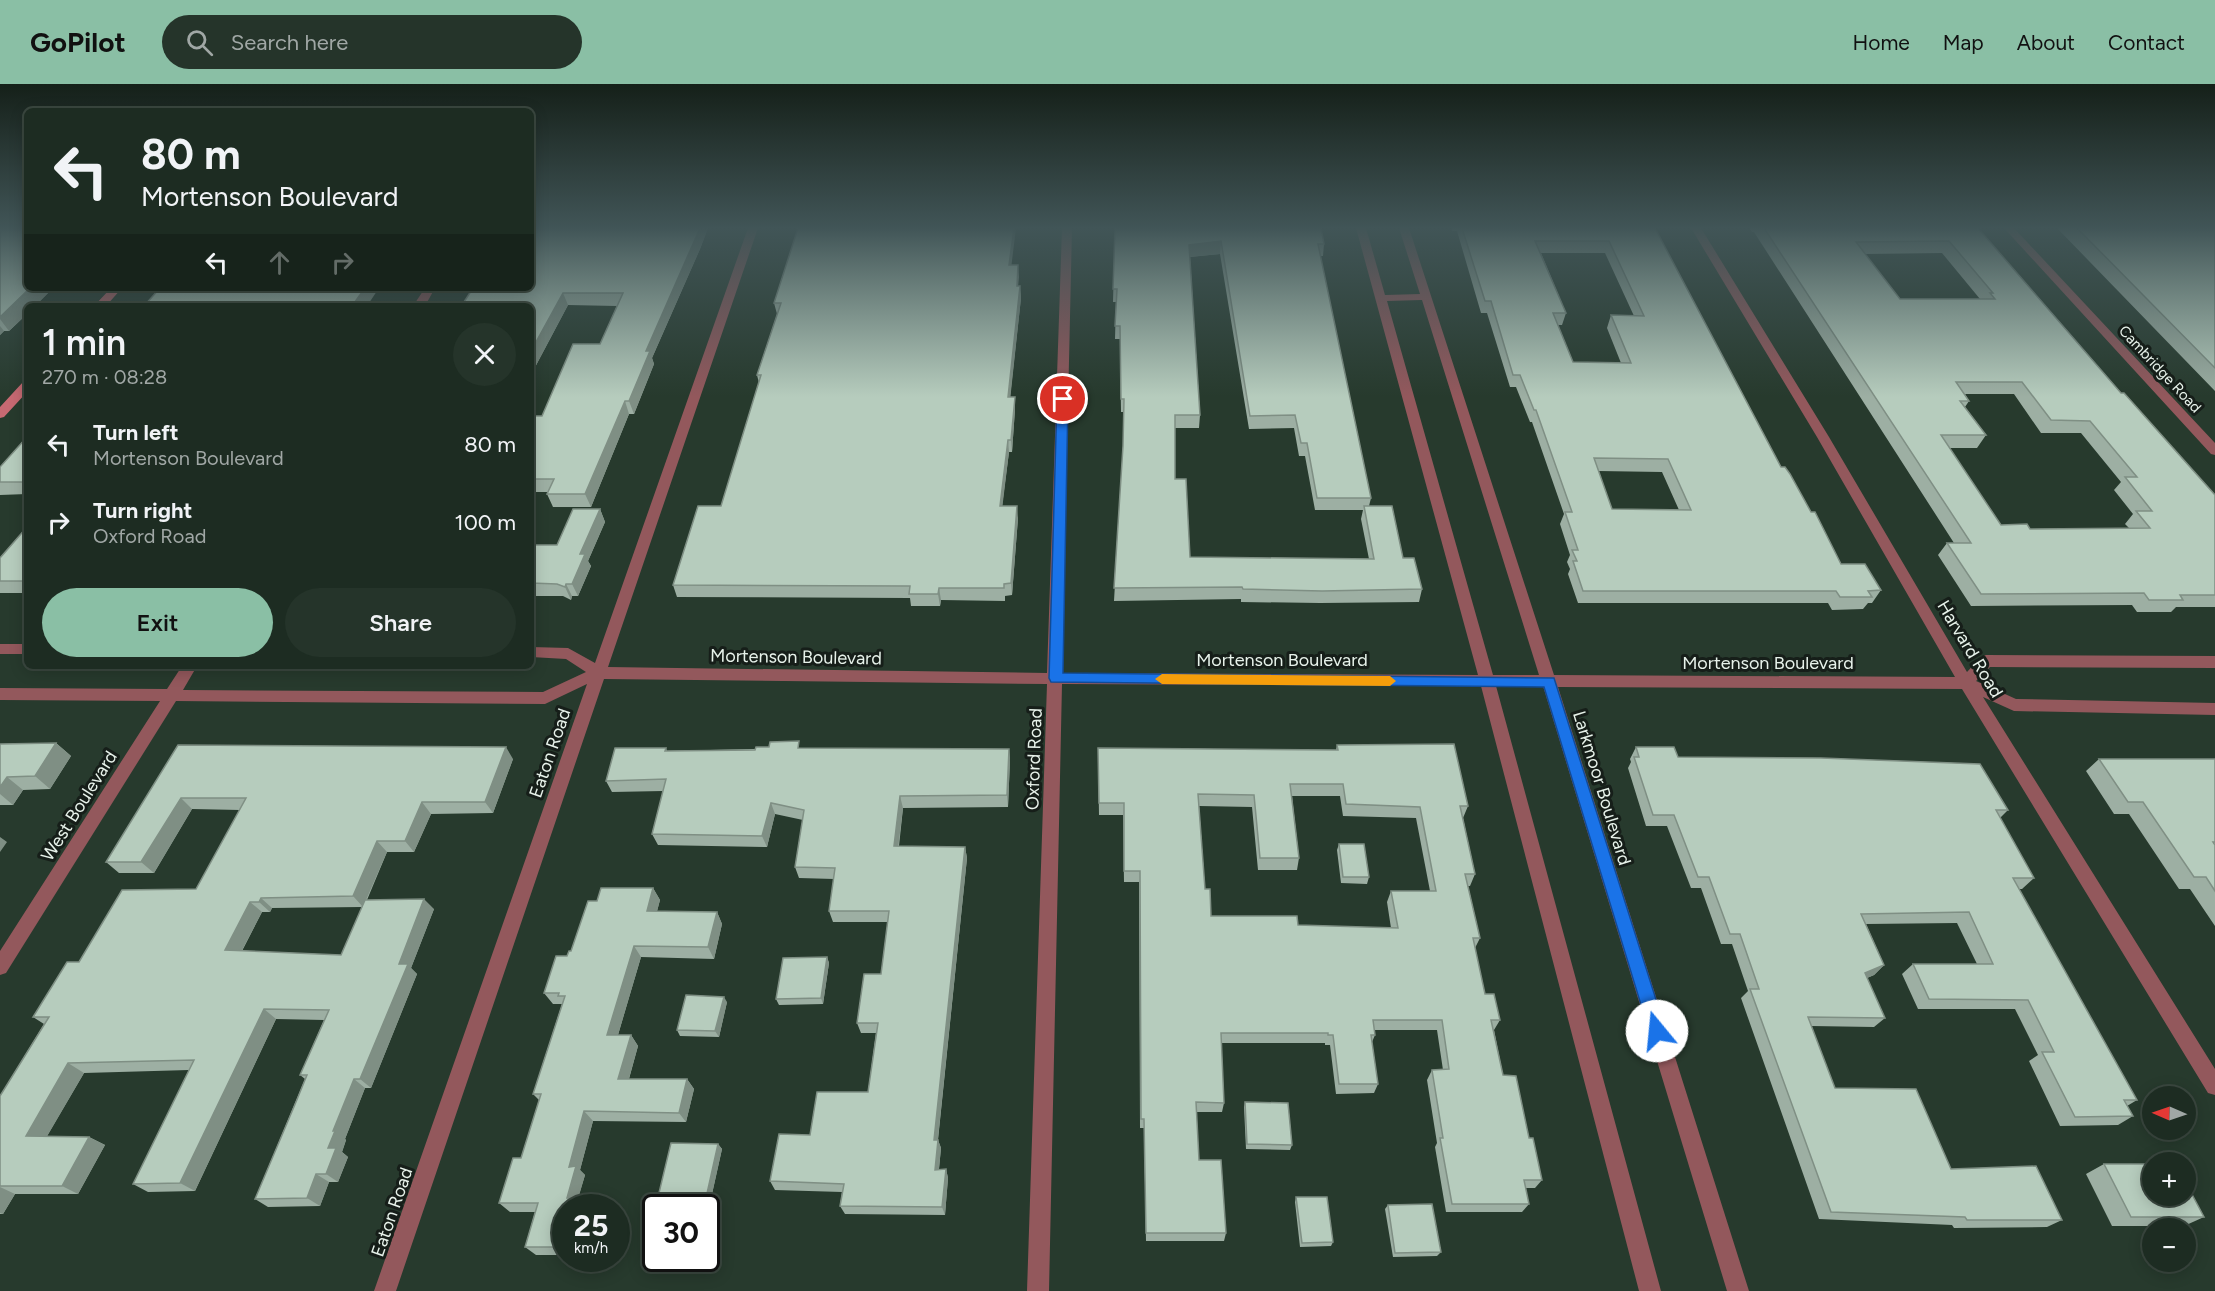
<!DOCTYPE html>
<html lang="en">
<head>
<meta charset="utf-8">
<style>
  body { margin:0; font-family:Figtree,sans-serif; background:#25342a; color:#f1f3f6; height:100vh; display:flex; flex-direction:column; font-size:22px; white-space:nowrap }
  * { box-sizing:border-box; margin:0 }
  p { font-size:20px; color:#a0a7a5 }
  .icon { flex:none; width:33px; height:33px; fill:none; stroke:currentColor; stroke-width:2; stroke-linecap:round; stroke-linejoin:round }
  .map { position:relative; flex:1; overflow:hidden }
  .panel { position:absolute; left:24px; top:219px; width:510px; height:366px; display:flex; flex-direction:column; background:#1d2c22; border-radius:9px; box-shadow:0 3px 15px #0003,0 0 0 2px #3b4840 }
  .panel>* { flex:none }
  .hud { position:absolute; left:24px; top:24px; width:510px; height:183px; border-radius:9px; box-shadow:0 3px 15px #0003,0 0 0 2px #3b4840; background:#1d2c22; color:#f1f3f6; overflow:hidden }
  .needle { width:39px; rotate:272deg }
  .fabs { position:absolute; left:2142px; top:1002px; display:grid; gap:12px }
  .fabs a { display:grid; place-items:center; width:54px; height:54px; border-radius:50%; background:#1d2c22; box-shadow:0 3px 15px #0003,0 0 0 2px #3b4840; font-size:30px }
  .speed { position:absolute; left:552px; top:1110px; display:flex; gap:12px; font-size:30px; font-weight:700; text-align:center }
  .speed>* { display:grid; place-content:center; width:78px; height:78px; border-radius:50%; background:#1d2c22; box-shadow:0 3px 15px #0003,0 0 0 2px #3b4840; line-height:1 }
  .speed small { font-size:15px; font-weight:400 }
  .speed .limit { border:3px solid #111; border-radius:9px; background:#fff; color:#111 }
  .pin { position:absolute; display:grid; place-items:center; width:51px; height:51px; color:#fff; margin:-26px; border:3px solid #fff; border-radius:50%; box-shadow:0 2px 6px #0007 }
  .me { position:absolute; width:66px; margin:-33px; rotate:343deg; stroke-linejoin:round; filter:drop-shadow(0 0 4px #0008) }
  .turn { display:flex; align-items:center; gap:21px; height:126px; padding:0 18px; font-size:27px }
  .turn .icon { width:78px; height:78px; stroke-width:2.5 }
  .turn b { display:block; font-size:42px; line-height:51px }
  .lanes { display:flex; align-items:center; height:57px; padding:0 18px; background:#0003; justify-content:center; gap:30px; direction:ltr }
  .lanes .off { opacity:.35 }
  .round { display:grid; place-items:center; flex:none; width:63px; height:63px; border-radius:32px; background:#25342a }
  .head { display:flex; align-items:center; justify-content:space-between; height:102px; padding:0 18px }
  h1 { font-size:36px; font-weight:600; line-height:45px }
  .primary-button { display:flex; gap:12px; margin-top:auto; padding:12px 18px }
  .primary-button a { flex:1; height:69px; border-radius:36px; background:#8abfa5; color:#111; font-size:24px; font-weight:600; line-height:69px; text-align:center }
  .primary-button a+a { background:#25342a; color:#f1f3f6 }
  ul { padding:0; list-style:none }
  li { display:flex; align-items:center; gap:18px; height:78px; padding:0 18px }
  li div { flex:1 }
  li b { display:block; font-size:22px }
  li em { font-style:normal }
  header { display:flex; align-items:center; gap:36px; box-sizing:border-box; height:84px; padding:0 30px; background:#8abfa5; color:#111 }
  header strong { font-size:28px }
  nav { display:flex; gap:33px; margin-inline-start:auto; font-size:21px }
  .search { width:420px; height:54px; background:#25342a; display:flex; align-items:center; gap:15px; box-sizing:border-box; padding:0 21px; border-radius:33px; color:#a0a7a5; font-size:22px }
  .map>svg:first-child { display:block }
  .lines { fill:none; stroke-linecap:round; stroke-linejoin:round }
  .street { fill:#93585c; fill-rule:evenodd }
  .secondary { fill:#c76972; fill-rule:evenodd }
  .wall { fill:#9dafa3; fill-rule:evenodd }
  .shaded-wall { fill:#7f8f84 }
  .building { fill:#b6ccbd; stroke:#7f8f84; stroke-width:1.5; fill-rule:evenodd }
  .route { fill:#1a73e8; stroke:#114b97; stroke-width:1.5 }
  .slow { fill:#f59e0b }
  .labels { text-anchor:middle; stroke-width:6; stroke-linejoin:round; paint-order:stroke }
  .far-street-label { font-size:15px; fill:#e7f2ea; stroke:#161e19 }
  .street-label { font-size:18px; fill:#e7f2ea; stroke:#161e19 }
</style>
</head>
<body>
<header>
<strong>GoPilot</strong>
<div class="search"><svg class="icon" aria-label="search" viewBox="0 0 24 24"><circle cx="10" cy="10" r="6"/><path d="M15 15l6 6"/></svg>Search here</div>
<nav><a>Home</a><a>Map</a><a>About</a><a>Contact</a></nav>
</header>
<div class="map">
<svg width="2215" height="1207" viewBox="0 0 2215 1207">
  <rect width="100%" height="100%" fill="#273a2d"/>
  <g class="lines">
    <path class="street" d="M748,144H758L608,583L1047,589L1062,144H1072L1062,589L1478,591L1356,144H1366L1385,211L1420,210L1399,144H1409L1554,591L1955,593L1817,353L1691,144H1701L1829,353L1967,588L1981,573L1986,571L2215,572V584L1990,583L1976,597L2016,615L2215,619V631L2014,627L1983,613L2215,985V1011L2208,1009L1962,605L1558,603L1749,1207H1727L1543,602H1496L1661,1207H1639L1481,602L1062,600L1049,1207H1027L1047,600L604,595L396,1207H374L587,600L545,620L176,617L6,889L0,891V867L160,617L0,616V604L167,605L182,582H197L183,606L543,608L586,588L566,575L531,573V563L568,564L595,579ZM1422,216L1539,591H1493L1387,217Z
      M2004,144H2014L2215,359V371L2211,370Z
      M425,204H435L425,222H413Z
      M0,560H27V570H0Z"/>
    <path class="secondary" d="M111,204H122L106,222H94Z
      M27,297V308L4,333L0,334V323L23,298Z"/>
  </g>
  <path class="wall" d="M0,144L53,204L35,222H27V230L9,247H4L0,251Z
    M531,144H708L700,165L652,274L654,280L634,330H629L591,423H553L547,410L548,408H531V332H542L600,260L617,222L568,221L533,287H531V222H463L462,221Z
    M1115,144L1324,160L1323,172H1320L1371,414L1369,422L1422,505L1419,518L1320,519L1241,518V515L1114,517L1123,362L1124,328H1121L1120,255H1115L1116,218H1113ZM1220,170L1249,345L1294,344L1299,372H1305L1315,426H1363L1361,435L1369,475L1190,473L1175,395V344H1199L1200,331L1190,173Z
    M1451,144H1655L1781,383L1811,428L1841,480L1881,506L1872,519H1868L1863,525L1832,526L1828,519H1578L1568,490L1570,485L1567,478L1570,471L1560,440L1564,430L1532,338H1530L1516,303H1510L1487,229H1481L1457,147H1452ZM1541,169H1605L1634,232L1611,231L1607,244L1621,279L1573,278L1558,241H1562L1566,229ZM1598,387L1662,388L1679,426L1612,425Z
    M1749,144H1978L2121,309L2215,411V523H2176L2171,528H2137L2132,521L1971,522L1938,471L1947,459H1954L1754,148H1752ZM1942,169L1980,215H1900L1865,170ZM1965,310H2014L2041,349H2081L2121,398L2114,406L2133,430L2125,440L2129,444L2030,445L2001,441L1949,364H1977L1986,351L1965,323L1969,317Z
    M2057,144H2215V307Z
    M1011,181H1018V202H1020L1021,214L1010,313H1015V325L1012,368H1009L1002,422L1018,434L1012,511L1005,512V517L941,516L940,522H911L910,514L677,513L673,501L721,422L759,299L757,291L777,230L774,219Z
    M27,353V410L0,411V383Z
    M600,425L605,438L588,477L591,482L578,512H572L571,516L563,512H531V461H557Z
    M27,443V509H0V474Z
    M56,659L71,672L50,705L23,706L13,721H0V660Z
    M178,661L513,675L493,729L431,730L414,768H387L367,816L434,825L411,884L417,890L371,1004H365L345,1055L346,1056L342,1068L348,1073L338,1098H329L320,1122L268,1123L255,1115L305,995L300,991L324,936L276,935L195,1107L148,1108L133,1100L189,986L84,989L47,1052L89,1053L105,1061L78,1110H15L3,1130H0V1012L44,940L33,933L79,878L196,805L240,726L192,725L154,789H119L106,778ZM362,823L341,871L242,867L262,828H270L272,824Z
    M1337,661L1468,722L1463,734L1475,790L1470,802H1468L1480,854L1475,864L1485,910L1500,936L1494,946L1503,991L1529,1054L1542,1096L1535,1104H1525L1529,1120L1522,1128H1446L1435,1063L1437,1059L1427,996L1432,986H1443L1437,946H1374L1375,951L1372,958L1378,1000L1374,1009L1336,1010L1330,961H1325V959H1221L1224,1019L1222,1028H1196L1199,1076L1226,1149L1224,1157H1146L1144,1044H1140L1139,798H1124L1123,731H1099L1098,664L1336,666ZM1292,712H1340L1343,732L1416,734L1430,807H1391L1387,818L1391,844L1298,841L1211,832L1205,805L1199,722L1252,723L1258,786H1297L1299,774Z
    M1636,663L1678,673L2008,726L2000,734L2034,794L2022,805H2019L2137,1016L2127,1022L2133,1032L2118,1041L2060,1042L2029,977L2038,971L2015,925H1918L1902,890L1913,880H1977L1957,839L1866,840L1884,881L1874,891L1867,894L1885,934L1874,943L1811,942L1835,1004L1951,1085L2062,1136L2047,1143L1954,1144L1952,1141L1819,1135L1741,914L1748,907L1732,860H1721L1701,804H1691L1667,742H1646L1628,684L1631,678L1630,675Z
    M666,664L667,667L801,664L1009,665L1010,676L1008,723L903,724L899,762L965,763L967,774L938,1056L941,1064L939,1085H946L948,1094L945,1131L845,1130L840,1122L842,1108L775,1106L770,1097L810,1051L868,1008L876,949H861L857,939L881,890L888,838H833L829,827L834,795L799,794L795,783L803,736L775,730L767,763L658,761L652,750L663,707L612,708L606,697Z
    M2099,675H2215V842L2190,805H2179L2129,730H2114L2086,687Z
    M1339,760L1369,793L1367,800L1341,799L1337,766Z
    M653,804L660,816L657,827L717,828L722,840L714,875L641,873L618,951H631L638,962L629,995H687L694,1005L686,1038L593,1037L580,1086L585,1091L578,1114H590L598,1123V1124H566V1171H536L525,1163L535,1128H510L499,1119L521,1074L539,1016L533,1010L562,920H553L544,909L567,872L571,867L597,817Z
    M827,873L829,879L823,920L779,921L776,915Z
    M727,918L719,953L680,952L677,946Z
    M1245,1018L1292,1061L1290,1066L1246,1065L1244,1023Z
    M718,1060L722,1065L710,1119L662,1118L658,1113Z
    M2104,1080L2204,1133L2184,1142H2112L2086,1090Z
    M1296,1113L1333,1158L1331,1162L1300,1163L1295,1118Z
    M1388,1121L1441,1168L1437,1172L1393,1173L1385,1125Z"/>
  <path class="shaded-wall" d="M700,144H708L700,165L652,274L654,280L634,330L629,317L646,267Z
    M1014,144H1016L1010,193L1009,181Z
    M1221,157L1220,170L1188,173L1189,161Z
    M1018,181L1019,193L1017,214V202Z
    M1020,202L1021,214L1009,326L1008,313Z
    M30,204H53L35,222H27V230L9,247L0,235V233Z
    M365,204H379L367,222H352Z
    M563,209L568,221L533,287L531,283V267Z
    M0,242L4,247L0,251Z
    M1015,313V325L1012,368L1011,356Z
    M625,317L629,330L591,423L585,410Z
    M1008,356L1009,368L1001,434L1000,422Z
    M1017,422L1018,434L1012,511L1011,499Z
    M600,425L605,438L588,477L591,482L578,512L572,500L580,470Z
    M566,500L572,512L571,516L565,503Z
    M939,504L941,516L940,522L938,510Z
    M56,659L71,672L50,705L35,692Z
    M506,663L513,675L493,729L485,718Z
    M1009,665L1010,676L1008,723L1007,711Z
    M7,693L23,706L13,721L0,710V703Z
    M900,712L903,724L897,773L894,762Z
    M181,714L192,725L154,789L141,778Z
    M422,718L431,730L414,768L405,757Z
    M771,719L775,730L767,763L762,752Z
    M0,753L7,758L0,768Z
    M377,757L387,768L363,823L353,812Z
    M965,763L967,774L937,1064L934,1056Z
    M653,804L660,816L654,839L647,827Z
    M261,814L272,824L270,828L259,818Z
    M424,815L434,825L411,884L417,890L371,1004L360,995L399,880Z
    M250,818L262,828L237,876L225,866Z
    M717,828L722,840L714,875L708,863Z
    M634,862L641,873L615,961L607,951Z
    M827,873L829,879L823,920L821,914Z
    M1884,881L1874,891L1855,899L1865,889Z
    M724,913L727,918L719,953L715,947Z
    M264,925L276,935L195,1107L180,1099Z
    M631,951L638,962L626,1005L618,995Z
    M68,979L84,989L42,1061L26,1052Z
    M354,995L365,1004L345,1055L346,1056L342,1068L348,1073L338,1098L326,1090L328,1064L333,1047Z
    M687,995L694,1005L686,1038L679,1029Z
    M584,1027L593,1037L580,1086L585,1091L576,1122L567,1114L569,1083Z
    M89,1053L105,1061L78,1110L62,1102Z
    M938,1056L941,1064L938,1094L935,1086Z
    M718,1060L722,1065L710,1119L706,1114Z
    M946,1085L948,1094L945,1131L942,1123Z
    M316,1090L329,1098L320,1122L307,1114Z
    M0,1103L15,1110L3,1130L0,1129Z
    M590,1114L598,1123V1124H587Z"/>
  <path class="building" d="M0,144H27V204H30L0,233Z
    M531,144H700L646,267H650L629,317H625L585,410H547L554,395H531V332H542L573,260H600L623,209H563L531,267V222H463L464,221H462L473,204H531Z
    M798,144H1014L1009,181H1018L1017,202H1020L1008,313H1015L1011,356H1008L1000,422H1017L1011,499L1004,500V504H939L938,510H909L910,502L673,501L698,422H721L761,291H757L781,219H774Z
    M1115,144H1321L1324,160H1318L1371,414H1317L1307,359H1301L1295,331L1250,332L1221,157L1189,161L1200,331H1175V395H1186L1190,473L1374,475L1364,422H1392L1403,474H1414L1422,505L1322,507L1243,505L1242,503L1114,504L1123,362L1124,315H1121L1120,242H1115L1117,205H1113Z
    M1462,144H1655L1781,383H1785L1790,390L1811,428H1815L1841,480H1865L1881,506L1868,507L1872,513H1840L1836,507H1583L1573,477H1577L1572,466H1578L1565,428H1572L1536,326H1534L1520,291H1513L1491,217H1485ZM1535,157H1609L1644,232L1611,231L1631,279L1573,278L1553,229H1566ZM1594,374L1668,375L1691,426L1612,425Z
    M1764,144H1978L2121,309H2124L2215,411V511H2180L2183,516H2149L2144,509L1981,510L1947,459H1971ZM1949,157L1993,209H1990L1995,215H1900L1856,158ZM1956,298H2022L2051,336L2090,337L2137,393H2125L2152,427H2136L2150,444L2030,445L2027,440L2001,441L1941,351H1986L1960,317H1969Z
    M2077,144H2215V284Z
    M160,204H365L352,222H144Z
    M27,353V398H0V383Z
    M573,425H600L580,470H585L572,500H566L565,503L557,500L531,499V461H557Z
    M27,443V497H0V474Z
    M799,657L798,664L1009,665L1007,711L900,712L894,762L965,763L934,1056H938L935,1086L946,1085L942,1123L840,1122L844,1100L770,1097L779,1050L810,1051L817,1008H868L878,939H857L864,890H881L889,827H829L835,784L795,783L804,726L771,719L762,752L652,750L666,695L606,697L615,664H666L665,667L755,666L756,663H769L770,658Z
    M56,659L35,692L7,693L0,703V660Z
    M1454,660L1468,722H1460L1475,790H1465L1480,854H1473L1485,910H1494L1500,936H1491L1503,991L1516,992L1529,1054H1533L1542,1096H1524L1529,1120H1452L1440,1054H1443L1432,986L1449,985L1442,936H1373L1375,951H1371L1378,1000H1339L1333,951H1328V949H1221L1224,1019L1196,1018L1199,1076H1221L1226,1149H1146L1144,1035H1141L1140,787H1124V719H1099L1098,664L1338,666L1337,661ZM1290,700H1343L1346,720L1420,723L1436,807H1391L1398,844L1298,841L1297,832H1211L1210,805H1205L1198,710L1254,711L1260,774H1299Z
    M178,661L506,663L485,718H422L405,757H377L353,812L261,814L259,818H250L225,866L341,871L365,816L424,815L399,880H408L360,995H354L333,1047H335L328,1064H336L326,1090H316L307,1114L255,1115L296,1018L307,991H300L329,926L264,925L180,1099L133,1100L194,976L68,979L26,1052L89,1053L62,1102H0V1012L49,933H33L67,878H79L122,806L196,805L246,714H181L141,778H106Z
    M1636,663H1674L1678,673L1821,674L1980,680L2008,726H1996L2034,794H2013L2137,1016H2124L2133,1032L2075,1033L2042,968H2054L2028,916L1929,915L1913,880H1993L1969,828L1861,830L1884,881L1865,889L1885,934L1808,933L1835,1004L1916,1005L1951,1085L2036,1082L2062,1136H1967L1965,1133L1831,1128L1750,905H1759L1740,850H1730L1709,793H1698L1674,731H1653L1634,673H1639Z
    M2099,675H2215V758H2213L2215,761V807L2206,793H2194L2143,718H2128Z
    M1339,760H1364L1369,793H1343Z
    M601,804H653L647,827L717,828L708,863L634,862L607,951H631L618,995H687L679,1029L584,1027L569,1083L576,1082L567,1114H590L587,1124H566V1163H525L538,1119H499L513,1074H521L541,1010H533L565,912H558L559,909H544L556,872H567L569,867H571L588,817H597Z
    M827,873L821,914L776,915L783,874Z
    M686,911L724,913L715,947L677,946Z
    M1245,1018L1288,1019L1292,1061L1247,1060Z
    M671,1059L718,1060L706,1114L658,1113Z
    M2104,1080H2152V1112H2186V1099L2204,1133H2131Z
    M1296,1113H1327L1333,1158L1302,1159Z
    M1432,1120L1441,1168L1395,1169L1388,1121Z"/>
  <linearGradient id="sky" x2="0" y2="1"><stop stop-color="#152019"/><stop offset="0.46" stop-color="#415557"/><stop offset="1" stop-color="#415557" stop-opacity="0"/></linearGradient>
  <rect width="2215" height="313" fill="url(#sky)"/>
  <path class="route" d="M1063,311L1068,315L1063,589L1554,594L1666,947L1663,952L1657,955L1651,952L1649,947L1544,603L1051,598L1049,594L1057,315Z"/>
  <path class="slow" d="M1162,590L1390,592L1396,597L1390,602L1162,600L1155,595Z"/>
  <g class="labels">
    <g class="far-street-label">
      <text transform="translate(2160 285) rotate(47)" y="5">Cambridge Road</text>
    </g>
    <g class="street-label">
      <text transform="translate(1970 565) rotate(59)" y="6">Harvard Road</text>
      <text transform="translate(796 573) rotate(1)" y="6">Mortenson Boulevard</text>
      <text x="1282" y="582">Mortenson Boulevard</text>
      <text x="1768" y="585">Mortenson Boulevard</text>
      <text transform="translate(550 669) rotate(-71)" y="6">Eaton Road</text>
      <text transform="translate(1034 675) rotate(-88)" y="6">Oxford Road</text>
      <text transform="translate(1602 704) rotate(73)" y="6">Larkmoor Boulevard</text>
      <text transform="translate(79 722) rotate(-58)" y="6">West Boulevard</text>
      <text transform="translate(392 1128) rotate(-71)" y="6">Eaton Road</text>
    </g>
  </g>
</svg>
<div class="fabs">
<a><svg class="needle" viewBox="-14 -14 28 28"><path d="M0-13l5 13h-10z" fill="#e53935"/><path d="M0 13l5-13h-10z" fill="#a0a7a5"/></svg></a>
<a>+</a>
<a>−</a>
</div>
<div class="speed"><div>25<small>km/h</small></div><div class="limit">30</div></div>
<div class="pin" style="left:1063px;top:315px;background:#d93025"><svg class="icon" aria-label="arrive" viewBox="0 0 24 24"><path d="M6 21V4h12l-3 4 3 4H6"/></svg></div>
<svg class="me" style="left:1657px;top:947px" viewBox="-20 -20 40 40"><circle r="19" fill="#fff"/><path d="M0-13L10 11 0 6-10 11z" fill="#1a73e8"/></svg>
<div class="hud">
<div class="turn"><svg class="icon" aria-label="left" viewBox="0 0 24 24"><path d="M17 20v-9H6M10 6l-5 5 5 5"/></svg><div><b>80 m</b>Mortenson Boulevard</div></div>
<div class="lanes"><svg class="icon" aria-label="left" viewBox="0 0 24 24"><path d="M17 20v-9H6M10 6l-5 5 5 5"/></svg><svg class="icon off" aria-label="ahead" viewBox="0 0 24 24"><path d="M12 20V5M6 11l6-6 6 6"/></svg><svg class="icon off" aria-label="right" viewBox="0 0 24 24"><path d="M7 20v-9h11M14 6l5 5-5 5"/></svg></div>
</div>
<section class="panel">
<div class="head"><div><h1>1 min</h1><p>270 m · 08:28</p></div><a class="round"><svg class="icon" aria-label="close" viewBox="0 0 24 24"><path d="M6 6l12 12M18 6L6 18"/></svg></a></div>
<ul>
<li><svg class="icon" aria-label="left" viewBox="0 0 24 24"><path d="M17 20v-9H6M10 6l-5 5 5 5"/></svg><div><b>Turn left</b><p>Mortenson Boulevard</p></div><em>80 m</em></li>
<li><svg class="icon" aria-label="right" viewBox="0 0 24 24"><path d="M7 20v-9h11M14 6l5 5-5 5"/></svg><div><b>Turn right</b><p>Oxford Road</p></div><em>100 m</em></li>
</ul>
<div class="primary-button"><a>Exit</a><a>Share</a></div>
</section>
</div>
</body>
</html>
